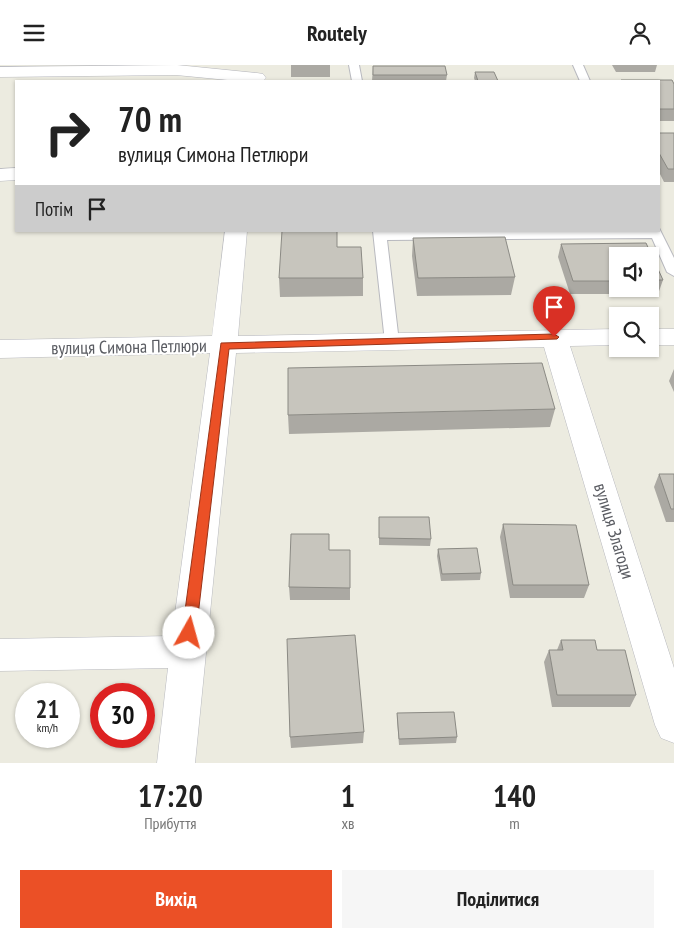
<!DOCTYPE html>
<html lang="uk">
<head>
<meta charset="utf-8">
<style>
  body { margin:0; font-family:"PT Sans Narrow",sans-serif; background:#f6f6f6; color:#222; height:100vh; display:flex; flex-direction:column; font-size:19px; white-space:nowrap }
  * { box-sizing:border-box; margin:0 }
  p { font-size:16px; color:#767676 }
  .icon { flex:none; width:28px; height:28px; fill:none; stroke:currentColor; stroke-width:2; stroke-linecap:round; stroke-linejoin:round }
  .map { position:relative; height:698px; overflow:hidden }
  .sheet { display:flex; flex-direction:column; background:#fff; flex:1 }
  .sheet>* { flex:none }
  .guide { position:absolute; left:15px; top:15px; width:645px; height:152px; border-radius:0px; box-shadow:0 1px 4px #0004; background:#fff; color:#222; overflow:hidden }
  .tools { position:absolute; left:609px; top:182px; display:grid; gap:10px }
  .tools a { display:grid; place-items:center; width:50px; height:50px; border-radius:0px; background:#fff; box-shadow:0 1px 4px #0004; font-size:25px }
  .speed { position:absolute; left:15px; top:618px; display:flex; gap:10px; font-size:25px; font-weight:700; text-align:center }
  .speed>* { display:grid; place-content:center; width:65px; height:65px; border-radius:50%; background:#fff; box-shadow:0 1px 4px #0004; line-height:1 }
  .speed small { font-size:12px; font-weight:400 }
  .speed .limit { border:8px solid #d22; background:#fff; color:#111 }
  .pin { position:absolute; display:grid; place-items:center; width:42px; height:42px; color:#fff; margin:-51px -21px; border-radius:50% 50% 50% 0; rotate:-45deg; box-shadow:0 0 5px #0007 }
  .pin .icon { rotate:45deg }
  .me { position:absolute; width:55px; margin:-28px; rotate:7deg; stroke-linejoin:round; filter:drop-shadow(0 0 4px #0008) }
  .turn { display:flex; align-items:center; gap:18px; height:105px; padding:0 20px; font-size:22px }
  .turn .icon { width:65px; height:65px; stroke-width:2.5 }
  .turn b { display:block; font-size:35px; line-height:42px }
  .then { display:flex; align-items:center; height:48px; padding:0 20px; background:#0003; gap:10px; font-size:19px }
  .eta { display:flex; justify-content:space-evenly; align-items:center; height:85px; text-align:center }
  .eta b { font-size:30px; font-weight:600; line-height:35px }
  .action { display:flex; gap:10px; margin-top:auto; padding:10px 20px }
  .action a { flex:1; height:58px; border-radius:0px; background:#eb5026; color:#fff; font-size:20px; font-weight:600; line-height:58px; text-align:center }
  .action a+a { background:#f6f6f6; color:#222 }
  header { display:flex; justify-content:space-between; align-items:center; height:65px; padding:0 20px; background:#fff; font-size:22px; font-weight:600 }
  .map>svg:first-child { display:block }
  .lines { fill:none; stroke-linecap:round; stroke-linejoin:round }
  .service-casing { stroke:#b8b9bf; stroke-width:2 }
  .minor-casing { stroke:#b8b9bf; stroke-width:1 }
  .service { fill:#fff; fill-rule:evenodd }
  .minor { fill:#fff; fill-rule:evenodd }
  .wall { fill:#aba9a3; fill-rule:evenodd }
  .building { fill:#c7c5bd; stroke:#8b8a84 }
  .route { fill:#eb5026; stroke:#993419 }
  .labels { text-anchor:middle; stroke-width:4; stroke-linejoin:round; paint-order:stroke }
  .street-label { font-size:18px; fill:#595b61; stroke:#fff }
</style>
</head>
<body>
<header><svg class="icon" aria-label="menu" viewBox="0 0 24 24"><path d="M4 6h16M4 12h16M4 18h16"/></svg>Routely<svg class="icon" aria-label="person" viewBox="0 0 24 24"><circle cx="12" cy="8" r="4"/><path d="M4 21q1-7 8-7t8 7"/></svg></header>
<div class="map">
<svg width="674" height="698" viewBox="0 0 674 698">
  <rect width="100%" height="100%" fill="#ecebe0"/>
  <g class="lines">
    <defs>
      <path id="service" d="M349,0H359L362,16H352Z
        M573,0H583L590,16H580Z
        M659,163L674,193V211L667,207L652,173L387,175L399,277L397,280H387L385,277L373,166H659Z"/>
      <path id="minor" d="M177,0L257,8L263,9L266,13L263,16H238L176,10L0,12V2Z
        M16,103V115L0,116V104Z
        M225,166H247L238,271L618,264V280L570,281L674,603V678L661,673L655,660L544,282L236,288L195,698H157L168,603L0,606V574L172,571L210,288L0,293V275L212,271Z
        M650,264H674V280H650Z"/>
    </defs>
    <use href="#service" class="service-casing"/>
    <use href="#minor" class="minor-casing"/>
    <use href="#service" class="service"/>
    <use href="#minor" class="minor"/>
  </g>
  <path class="wall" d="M291,0H330V12H291Z
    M612,0H657L655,7H616Z
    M373,1L447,10L446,16H372Z
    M475,7L498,16H475L474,13Z
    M621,15H672L674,19V56H659V16H621Z
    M659,68H674V117H664L659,107Z
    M413,173L515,212L511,230L417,231L412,191Z
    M646,178L663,215L658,229H570L558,192L561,179ZM618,191H650V224H618Z
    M337,182L363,213V231L280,232L279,213Z
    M674,304V327L669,316Z
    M555,344L550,362L289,369L288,350Z
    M659,409H674V457H666L654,422Z
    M379,452L431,474L430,481L379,480Z
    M503,459L589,520L584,533H510L500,472Z
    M438,484L481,508L480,515L441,516L437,491Z
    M329,485L350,523V535H290L289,522Z
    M561,575L597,585L636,630L630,642H552L544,597L549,585H557Z
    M397,648L457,672L456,678L399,680L397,654Z
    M364,667L363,678L291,683L290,672Z"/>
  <path class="building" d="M373,1H445L447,10H373Z
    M475,7H494L498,16H478Z
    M621,15H672L674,19V44H659V16H622Z
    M659,68H674V104H668L659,88Z
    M282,166H337V182H361L363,213H279Z
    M505,172L515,212L418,213L413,173Z
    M646,178L663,215H650V191H618V216H573L561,179Z
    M542,298L555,344L288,350V303Z
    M659,409H674V444H671Z
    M379,452H429L431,474L379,473Z
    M503,459L576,460L589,520H513Z
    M291,469H329V485H350V523L289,522Z
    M477,483L481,508L442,509L438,484Z
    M355,570L364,667L290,672L287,574Z
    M561,575H595L597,585H625L636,630H557L549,585H563Z
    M454,647L457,672L399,674L397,648Z"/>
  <path class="route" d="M554,269L559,272L557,274L229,284L196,568L194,573L189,574L184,573L182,568L221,278Z"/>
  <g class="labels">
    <g class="street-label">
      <text transform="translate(129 282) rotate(-1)" y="6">вулиця Симона Петлюри</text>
      <text transform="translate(614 466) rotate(73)" y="6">вулиця Злагоди</text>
    </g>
  </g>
</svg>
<div class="tools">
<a><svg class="icon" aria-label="sound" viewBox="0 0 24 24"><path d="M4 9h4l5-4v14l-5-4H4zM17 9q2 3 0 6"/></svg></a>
<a><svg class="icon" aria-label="search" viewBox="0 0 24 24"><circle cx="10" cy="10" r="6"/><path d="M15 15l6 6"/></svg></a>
</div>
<div class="speed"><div>21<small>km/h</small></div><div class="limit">30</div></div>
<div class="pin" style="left:554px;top:272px;background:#d93025"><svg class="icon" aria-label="arrive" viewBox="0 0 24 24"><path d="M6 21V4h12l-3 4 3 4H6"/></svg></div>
<svg class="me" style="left:189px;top:568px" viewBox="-20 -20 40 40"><circle r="19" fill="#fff"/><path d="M0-13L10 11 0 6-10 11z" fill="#eb5026"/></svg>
<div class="guide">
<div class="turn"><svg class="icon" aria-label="right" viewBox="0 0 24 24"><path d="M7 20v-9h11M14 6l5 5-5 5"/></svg><div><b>70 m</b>вулиця Симона Петлюри</div></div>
<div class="then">Потім<svg class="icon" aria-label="arrive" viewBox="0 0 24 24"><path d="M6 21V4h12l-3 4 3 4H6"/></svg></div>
</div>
</div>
<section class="sheet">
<div class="eta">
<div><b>17:20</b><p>Прибуття</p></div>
<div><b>1</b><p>хв</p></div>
<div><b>140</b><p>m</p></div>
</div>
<div class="action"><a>Вихід</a><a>Поділитися</a></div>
</section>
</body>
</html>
